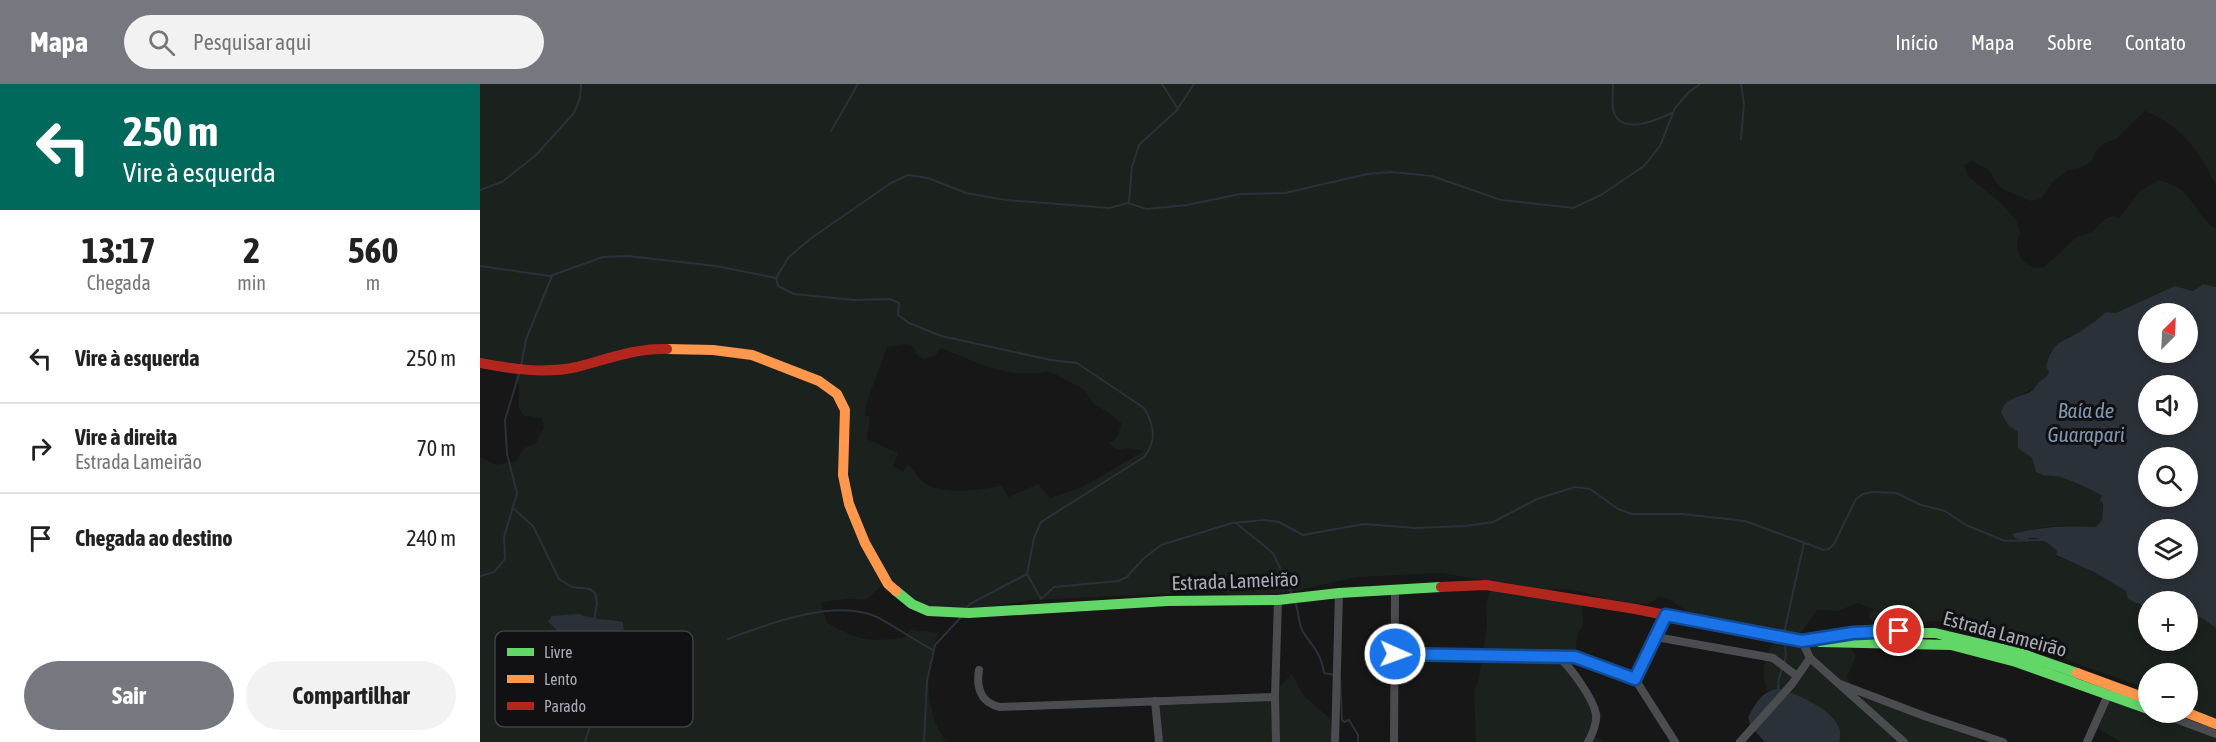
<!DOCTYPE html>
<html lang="pt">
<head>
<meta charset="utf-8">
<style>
  body { margin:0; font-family:"Asap Condensed",sans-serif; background:#f2f2f2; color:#222; height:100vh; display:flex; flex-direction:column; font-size:22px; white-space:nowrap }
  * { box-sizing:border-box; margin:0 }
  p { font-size:20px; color:#767676 }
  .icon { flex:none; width:33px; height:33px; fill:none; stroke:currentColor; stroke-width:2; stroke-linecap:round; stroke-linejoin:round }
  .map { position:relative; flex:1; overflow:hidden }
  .panel { display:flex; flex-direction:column; background:#fff; width:480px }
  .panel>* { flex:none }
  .guide { background:#00695c; color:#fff; overflow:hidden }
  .needle { width:39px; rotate:24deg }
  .controls { position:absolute; left:1658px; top:219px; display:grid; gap:12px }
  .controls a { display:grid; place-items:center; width:60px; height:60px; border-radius:50%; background:#fff; box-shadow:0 3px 9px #0003; font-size:30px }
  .pin { position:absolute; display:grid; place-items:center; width:51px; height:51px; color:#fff; margin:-26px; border:3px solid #fff; border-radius:50%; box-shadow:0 2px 6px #0007 }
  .me { position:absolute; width:66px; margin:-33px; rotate:92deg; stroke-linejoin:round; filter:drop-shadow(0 0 4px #0008) }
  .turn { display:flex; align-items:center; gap:21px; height:126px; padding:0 24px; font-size:27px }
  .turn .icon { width:78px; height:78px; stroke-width:2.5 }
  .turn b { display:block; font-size:42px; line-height:51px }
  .eta { display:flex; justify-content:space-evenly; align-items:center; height:102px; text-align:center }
  .eta b { font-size:36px; font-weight:700; line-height:42px }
  .button { display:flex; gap:12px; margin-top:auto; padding:12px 24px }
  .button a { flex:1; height:69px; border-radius:36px; background:#76787f; color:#fff; font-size:24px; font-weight:700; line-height:69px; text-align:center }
  .button a+a { background:#f2f2f2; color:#222 }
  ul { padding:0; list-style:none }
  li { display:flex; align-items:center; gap:18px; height:90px; padding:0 24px; border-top:2px solid #e0e0e0 }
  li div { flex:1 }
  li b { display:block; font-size:22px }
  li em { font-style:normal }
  header { display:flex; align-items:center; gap:36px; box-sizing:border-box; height:84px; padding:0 30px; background:#76787f; color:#fff }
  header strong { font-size:28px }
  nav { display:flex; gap:33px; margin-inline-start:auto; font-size:21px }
  .search { width:420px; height:54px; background:#f2f2f2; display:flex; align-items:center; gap:15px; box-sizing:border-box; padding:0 21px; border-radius:33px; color:#767676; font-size:22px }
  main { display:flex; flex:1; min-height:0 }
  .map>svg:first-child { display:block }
  .green { fill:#1b211d; fill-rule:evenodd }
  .water { fill:#2b3138; fill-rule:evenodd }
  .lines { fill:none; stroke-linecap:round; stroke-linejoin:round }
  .stream { stroke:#2b3138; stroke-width:2 }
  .street { stroke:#4b4c50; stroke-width:8 }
  .fast { stroke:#63d668; stroke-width:10 }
  .slow { stroke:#ff974d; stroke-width:10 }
  .jam { stroke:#b3261e; stroke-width:10 }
  .route-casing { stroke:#114b97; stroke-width:15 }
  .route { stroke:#1a73e8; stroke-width:10 }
  .labels { text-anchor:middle; stroke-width:6; stroke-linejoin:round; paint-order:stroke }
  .street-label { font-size:20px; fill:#a9acb7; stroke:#111113 }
  .water-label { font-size:21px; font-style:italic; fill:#8296b0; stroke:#111113 }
  .key { fill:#111113; stroke:#3f4044; stroke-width:1.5 }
  .key-label { font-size:16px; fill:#a9acb7 }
</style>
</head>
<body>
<header>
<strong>Mapa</strong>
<div class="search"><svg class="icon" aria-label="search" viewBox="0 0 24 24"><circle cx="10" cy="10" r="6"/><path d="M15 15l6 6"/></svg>Pesquisar aqui</div>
<nav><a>Início</a><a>Mapa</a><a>Sobre</a><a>Contato</a></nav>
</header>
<main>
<section class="panel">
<div class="guide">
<div class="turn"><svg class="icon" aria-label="left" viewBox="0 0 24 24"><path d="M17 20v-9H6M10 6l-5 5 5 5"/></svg><div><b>250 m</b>Vire à esquerda</div></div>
</div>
<div class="eta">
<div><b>13:17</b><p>Chegada</p></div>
<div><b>2</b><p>min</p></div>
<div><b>560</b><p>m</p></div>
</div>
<ul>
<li><svg class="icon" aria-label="left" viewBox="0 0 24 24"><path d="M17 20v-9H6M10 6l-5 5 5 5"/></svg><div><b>Vire à esquerda</b></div><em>250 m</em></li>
<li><svg class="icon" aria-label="right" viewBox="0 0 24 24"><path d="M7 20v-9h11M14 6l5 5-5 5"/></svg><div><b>Vire à direita</b><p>Estrada Lameirão</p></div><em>70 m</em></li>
<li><svg class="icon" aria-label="arrive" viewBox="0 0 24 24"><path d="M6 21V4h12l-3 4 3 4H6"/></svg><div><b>Chegada ao destino</b></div><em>240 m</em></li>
</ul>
<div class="button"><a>Sair</a><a>Compartilhar</a></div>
</section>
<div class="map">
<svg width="1736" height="658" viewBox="0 0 1736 658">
  <rect width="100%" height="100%" fill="#171717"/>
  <path class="green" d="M0,0H1736V102C1720,68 1701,41 1665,27L1636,55L1625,59L1616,67L1612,77L1603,83L1588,86L1573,98L1561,115L1550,117L1523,105L1516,99L1509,86L1492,77L1484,81L1488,92L1522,120L1536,136L1540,149L1537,160L1539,170L1544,178L1554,184L1564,183L1598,152L1612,148L1625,135L1633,132L1639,134L1660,107L1678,96C1715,104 1711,128 1736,145V203L1723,200L1713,207L1695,203L1586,254L1570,268L1566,283L1569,288C1562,303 1546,309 1531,315L1529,342L1538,348V357L1542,365L1552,374L1556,388C1568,394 1569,391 1580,393C1593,396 1612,404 1622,412V436L1616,443C1590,441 1557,439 1535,454L1547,457L1549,454L1563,456L1577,467L1576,472C1600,480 1622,492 1643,505C1654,512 1650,519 1668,524V556H1707V528L1723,535L1736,544V658H1641L1622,647L1617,640L1621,628L1632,614L1668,628H1707V590H1668V604L1662,603L1537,558L1502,552L1459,537L1438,539L1429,537L1415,538L1399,544L1388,532L1393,525L1378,519L1358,527L1337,526L1321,549L1370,563L1376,572L1367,593L1379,614L1386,612L1532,658H1359L1362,651L1297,605L1287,607C1280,579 1287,575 1296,550L1246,536L1223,535L1211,530L1189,515L1179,513L1168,520C1156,519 1141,520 1130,516C1107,510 1088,501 1064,507L962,489L876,493L811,508L759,515L741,507L553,516L511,522L490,528L443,521L406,498L386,516L367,515L341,518L347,539C383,558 384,557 424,554L430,546L459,549C444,579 444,632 467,658H0V373L16,381L36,377L44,364L56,359L64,343L62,334L44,332L39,324V302L35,291L0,283ZM425,260L432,261L437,271L444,275L455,272L461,264C496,278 531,297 569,287L603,305L614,320L632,331L642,340L636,355L629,359L637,366L649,364L664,367L600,404L570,414L558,400L529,413L521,401C502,407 459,411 443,398C437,393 434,385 428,380L423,388L413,382L418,369L387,355L390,332H385L387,318L407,263ZM99,530C113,536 128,535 143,539L145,560L111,641L105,637L107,610L121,565L113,556H89L77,548Z
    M1011,504L1102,520L1103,541L1097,553L1096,565L1083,572L1123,632L1113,652L1125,658H996L994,607L999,594L1007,541L1006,520Z
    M812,590C817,600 822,611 831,618C849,635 853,630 853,658H681L679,613L693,615L699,621L790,612Z"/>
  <path class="water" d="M1723,200L1736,203V544L1723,535L1707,528V518L1687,517L1682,515L1678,517L1668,518L1667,524L1648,515L1646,507L1614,488L1576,471L1577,467C1568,459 1561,453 1549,454L1547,458L1535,454L1532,450C1559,443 1588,441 1616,443L1622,436L1623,420L1620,416L1622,412C1614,406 1590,396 1580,393C1569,391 1568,394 1556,388L1552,374L1538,364V348L1529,342L1521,329C1525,313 1538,314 1550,308C1554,306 1556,301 1559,298C1564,294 1567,294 1569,288L1566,283C1572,256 1584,258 1604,245C1612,240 1619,234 1626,228L1636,229L1695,202L1713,207ZM1668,230H1707V268H1668ZM1668,302H1707V340H1668ZM1668,374H1707V412H1668ZM1668,446H1707V484H1668Z
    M99,530C113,536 128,535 143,538L145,560L132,601H129L112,641L105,637L107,610L121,565L113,556C89,555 84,555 68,537L72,532Z
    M1297,605L1305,606L1271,643L1268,634C1275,620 1281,608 1297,605Z
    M1306,607C1325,614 1369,633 1359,658H1285L1273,645Z"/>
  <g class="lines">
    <path class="stream" d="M682,0L698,25
      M1133,0C1133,8 1132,17 1133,25C1139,53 1177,36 1192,29
      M1220,0L1209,8L1195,24L1180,62L1164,82L1121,111L1093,124L1021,116L952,92L911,88L887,90L805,109L760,110L707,121L667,125L648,119L629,124L526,116L486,109L448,94L428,91L411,99L330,155L308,174L296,194L298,202L314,210L374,216L410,215L419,219L418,231L429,239L461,252L571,276L597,279L664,324C674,340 677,358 664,373L561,438L554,454L547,490L561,515L574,503L638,497L647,493L663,475L681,461L752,439L784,436L799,438L823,451L884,440L935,444L986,442L1013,438L1057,415L1095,403L1110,405L1138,425L1152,430H1203L1265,437L1344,466L1349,465L1354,460L1376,415L1383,410L1393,408L1416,409L1441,421L1465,427L1486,441L1525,457L1563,456
      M351,47L378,0
      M1261,55L1264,20L1261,0
      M0,106L22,98L56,71L94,29L100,14L101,0
      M649,118L652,83L659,61L697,26L714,0
      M0,182L70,192L123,173L148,172L236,182L296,194
      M41,282L46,255L72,192
      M34,425L53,442L79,495L92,503L110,505L115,509L117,519L114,537
      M756,439L793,469L812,510
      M0,492L14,488L25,475L24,453L37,409L27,370L25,336L39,290
      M815,518C819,526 818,538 822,546C833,564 840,566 844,589L854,591
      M485,526L490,520L547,490
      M1304,549L1324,459
      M248,555C288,540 355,514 397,533C416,543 434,556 453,566
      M860,595L862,636L864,638L869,636L878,651V658
      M1299,607C1295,588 1311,579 1304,558
      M105,658L111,639
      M444,658L447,597L455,561L483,531"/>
    <path class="street" d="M1176,553L1293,574L1317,592
      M1322,557L1330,574L1424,658
      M915,570L1095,573L1155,595L1187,531
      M1079,573C1091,584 1113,614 1116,630C1117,640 1113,649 1108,658
      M499,586C496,604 501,619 520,623L795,613
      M1155,595L1195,658
      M1360,600L1447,633L1523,658
      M675,617L679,658
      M1677,628L1736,650
      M796,658L795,613L798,516
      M855,658L859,509
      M914,658L915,506
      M1260,658L1312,600L1330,574
      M1607,658L1628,611"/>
    <path class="fast" d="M416,507L432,520L448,527L489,529L688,517L798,516L859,509L961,503
      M1278,549L1322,557L1373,549H1455L1540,569L1597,589
      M1340,558L1471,561L1536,578L1668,625"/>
    <path class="slow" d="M187,265L233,266L272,271L339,297L357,310L365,326L363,391L369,420L385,459L408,500L416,507
      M1597,589L1668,615
      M1705,628L1736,640"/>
    <path class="jam" d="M0,279C32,285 64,290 97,283C128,275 155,264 187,265
      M961,503L1006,501L1155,525L1278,549"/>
  </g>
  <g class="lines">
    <defs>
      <path id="route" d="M915,570L1095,573L1155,595L1186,531L1322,557L1373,549L1419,547"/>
    </defs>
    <use href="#route" class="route-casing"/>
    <use href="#route" class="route"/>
  </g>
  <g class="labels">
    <g class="street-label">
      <text transform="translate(755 497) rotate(-2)" y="7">Estrada Lameirão</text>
      <text transform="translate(1525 550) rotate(15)" y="7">Estrada Lameirão</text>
    </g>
    <g class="water-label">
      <text x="1606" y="334">Baía de<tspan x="1606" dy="24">Guarapari</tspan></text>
    </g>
  </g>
  <rect x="15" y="547" width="198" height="96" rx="9" class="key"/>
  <rect x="27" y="564" width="27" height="8" fill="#63d668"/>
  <rect x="27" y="591" width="27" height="8" fill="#ff974d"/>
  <rect x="27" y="618" width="27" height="8" fill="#b3261e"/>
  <g class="key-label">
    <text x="64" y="574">Livre</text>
    <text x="64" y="601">Lento</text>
    <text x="64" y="628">Parado</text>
  </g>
</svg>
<div class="controls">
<a><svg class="needle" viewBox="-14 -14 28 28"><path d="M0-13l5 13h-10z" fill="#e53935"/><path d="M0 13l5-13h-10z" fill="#767676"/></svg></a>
<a><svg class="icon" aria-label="sound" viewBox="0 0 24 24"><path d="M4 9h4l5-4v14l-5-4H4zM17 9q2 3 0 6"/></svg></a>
<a><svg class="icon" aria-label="search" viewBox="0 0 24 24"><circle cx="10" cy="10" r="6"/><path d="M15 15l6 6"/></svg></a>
<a><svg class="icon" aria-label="layers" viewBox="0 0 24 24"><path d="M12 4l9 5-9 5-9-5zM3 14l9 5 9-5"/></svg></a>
<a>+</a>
<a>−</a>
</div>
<div class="pin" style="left:1419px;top:547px;background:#d93025"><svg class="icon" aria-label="arrive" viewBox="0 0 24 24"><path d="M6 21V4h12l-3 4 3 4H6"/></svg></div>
<svg class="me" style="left:915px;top:570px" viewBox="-20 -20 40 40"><circle r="17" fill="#1a73e8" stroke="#fff" stroke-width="3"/><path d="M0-11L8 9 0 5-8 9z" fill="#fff"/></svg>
</div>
</main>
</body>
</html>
